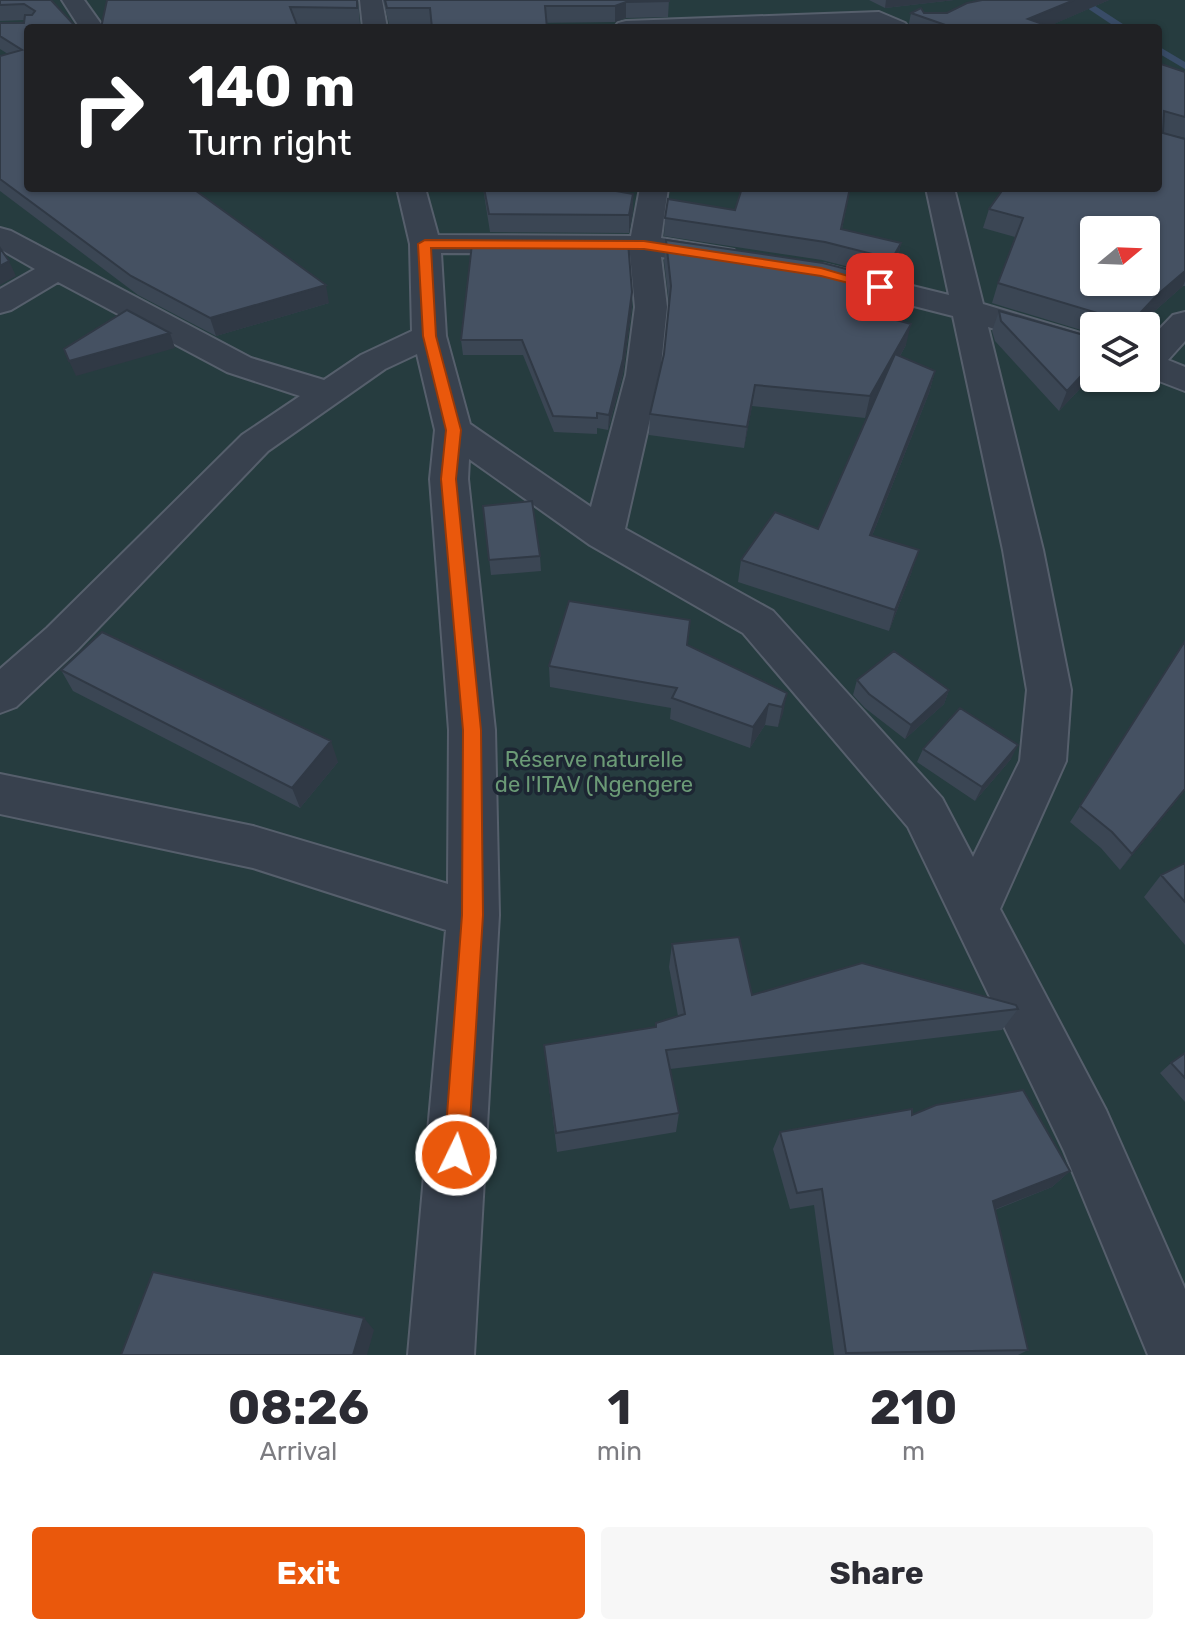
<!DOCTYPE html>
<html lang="en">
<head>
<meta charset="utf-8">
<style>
  body { margin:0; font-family:Rubik,sans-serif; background:#f7f7f7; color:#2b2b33; height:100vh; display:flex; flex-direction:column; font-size:30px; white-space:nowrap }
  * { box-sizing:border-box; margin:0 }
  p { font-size:26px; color:#7c7c81 }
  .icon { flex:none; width:44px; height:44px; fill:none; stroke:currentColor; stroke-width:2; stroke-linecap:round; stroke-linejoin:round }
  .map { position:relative; height:1355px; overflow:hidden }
  .details { display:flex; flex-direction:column; background:#fff; flex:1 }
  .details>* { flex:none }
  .banner { position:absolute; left:24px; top:24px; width:1138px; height:168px; border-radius:8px; box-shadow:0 2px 6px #0004; background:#202124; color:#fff; overflow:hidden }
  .needle { width:52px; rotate:71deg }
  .buttons { position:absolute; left:1080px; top:216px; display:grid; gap:16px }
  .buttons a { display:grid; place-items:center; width:80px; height:80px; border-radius:8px; background:#fff; box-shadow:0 2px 6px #0004; font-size:40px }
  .pin { position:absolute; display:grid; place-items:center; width:68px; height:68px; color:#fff; margin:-34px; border-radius:16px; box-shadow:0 4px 12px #0006 }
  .me { position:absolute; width:88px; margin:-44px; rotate:4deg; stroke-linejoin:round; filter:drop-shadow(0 0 6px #0008) }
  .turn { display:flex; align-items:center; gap:28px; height:168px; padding:0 32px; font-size:36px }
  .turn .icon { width:104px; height:104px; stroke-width:2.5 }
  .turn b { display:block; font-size:56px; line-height:68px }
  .eta { display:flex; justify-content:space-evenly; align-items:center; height:136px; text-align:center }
  .eta b { font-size:48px; font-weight:700; line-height:56px }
  .cta { display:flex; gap:16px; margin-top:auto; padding:16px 32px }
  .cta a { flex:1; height:92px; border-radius:8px; background:#ea580c; color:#fff; font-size:32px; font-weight:700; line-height:92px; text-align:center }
  .cta a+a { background:#f7f7f7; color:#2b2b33 }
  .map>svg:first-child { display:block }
  .green { fill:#263c3f; fill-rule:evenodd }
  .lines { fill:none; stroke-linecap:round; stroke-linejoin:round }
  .stream { fill:#394c67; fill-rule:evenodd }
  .minor-casing { stroke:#565f6c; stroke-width:4 }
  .minor { fill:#38414e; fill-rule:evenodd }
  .wall { fill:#3b4654 }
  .shaded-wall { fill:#303945 }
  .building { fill:#455162; stroke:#303945; stroke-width:2; fill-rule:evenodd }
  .route { fill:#ea580c; stroke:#983908; stroke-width:2 }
  .labels { text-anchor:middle; stroke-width:7; stroke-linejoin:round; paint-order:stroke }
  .park-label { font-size:22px; fill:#6b9a76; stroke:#1d2633 }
</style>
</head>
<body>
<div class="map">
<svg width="1185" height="1355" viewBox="0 0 1185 1355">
  <rect width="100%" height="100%" fill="#242f3e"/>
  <path class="green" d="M0,0H1185V1355H0ZM28,28H1158V188H28ZM1094,230H1146V282H1094ZM1094,326H1146V378H1094Z"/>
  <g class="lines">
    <path class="stream" d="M1075,0H1086L1129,28H1117Z
      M1158,46L1185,62V69L1158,53Z"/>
    <defs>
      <path id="minor" d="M62,0H84L104,28H80Z
        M360,0H382L387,28H363Z
        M879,12L905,23L909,28H614L618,23L626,21Z
        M397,188H425L438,235L631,236L640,188H668L661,238L734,250L738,257L734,264L723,266L661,257L667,307L660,375L625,529L773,611L942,798L973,857L1020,761L1027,690L1003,550L953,316L812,280L807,273L812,266L823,264L949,295L926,188H954L983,304L1094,337V358L988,327L1043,550L1071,690L1066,761L1000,909L1106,1110L1185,1289V1355H1148L1064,1151L908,827L743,633L590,545L469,459L468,479L495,730L499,915L474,1355H408L446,930L253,868L0,814V774L253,826L448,884L449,730L430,479L435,430L417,354L385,369L268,451L77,650L16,707L0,713V669L47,628L242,435L300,396L227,372L58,282L11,310L0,313V289L35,269L0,249V228L11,231L251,358L324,380L361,355L412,331L410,244ZM441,253L630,254L635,307L626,375L591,507L470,424L446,336Z
        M1185,312V341L1168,360L1185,367V391L1146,376V343L1173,315Z"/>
    </defs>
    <use href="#minor" class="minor-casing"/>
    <use href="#minor" class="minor"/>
  </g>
  <path class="wall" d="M0,0H51L28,188L329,303L216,336L138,295L0,191V56L8,54L0,49V23H24L25,20L0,21Z
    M107,0H358L360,24H296Z
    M383,0H669L668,17L626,18L615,22L431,24H389Z
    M869,0H954L885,8Z
    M982,0H1109L1049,26L1054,28H908L911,13H947Z
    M1158,63L1185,72V138L1163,133L1185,139V286H1183L1149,316L1139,326H1094V334L992,303L998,283L1015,237L983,228L989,209Z
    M483,188H600L633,211L629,233L490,232Z
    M742,188H850L842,229L901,243L897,261L888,277L822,260L664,236L665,218L735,210Z
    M666,240L876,299L869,312L906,345L900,356L935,371L929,393L872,536L912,571L889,631L738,582L741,560L818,529L873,403L865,418L752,406L744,448L649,435L650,414L664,354L669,303L664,261Z
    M632,307L623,374L608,430L597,428V434L554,432L523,355H463L461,340Z
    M999,311L1094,338V374L1059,411L995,341L992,331Z
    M483,506L540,556L541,571L491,575Z
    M1185,641V790L1120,870L1101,848L1070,822Z
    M688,645L787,693L778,727L765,725L750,748L670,719L671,708L550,687L549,666Z
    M61,670L338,762L300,808L73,691Z
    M857,680L949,690L944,704L905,739L865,708L853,695Z
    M923,749L1011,759L975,801L917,762Z
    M1185,863V945L1144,897L1161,875Z
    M672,944L752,995L1018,1009L1002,1030L670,1069L679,1113L676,1132L557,1152L544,1045L655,1028L656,1023L678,1016L669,967Z
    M1185,1053V1102L1160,1073L1171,1063Z
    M912,1115L1070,1171L1052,1187L995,1210L1028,1350L1018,1355H834L814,1205L790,1209L773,1149L780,1132Z"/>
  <path class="shaded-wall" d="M886,0H954L885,8Z
    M1074,0H1109L1045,28L1028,19Z
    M626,2V18L615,22V6Z
    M633,194V211L629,233V215Z
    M901,243L897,261L888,277L892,259Z
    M9,261L16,276L0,285V266Z
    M1185,271V281L1183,286L1149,316L1139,326H1128L1157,295Z
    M881,278L876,299L859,332L863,311Z
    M326,285L329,303L216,336L210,318Z
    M632,292V307L623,374L608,430L609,415Z
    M911,324L906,345L865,418L870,396Z
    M170,333L175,348L76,376L69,361Z
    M1094,362V374L1059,411L1067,391Z
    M935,371L929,393L864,556L870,535Z
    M755,385L752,406L744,448L747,427Z
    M919,550L912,571L889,631L895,610Z
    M949,690L944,704L905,739L911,725Z
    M787,693L783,714L778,727L782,707Z
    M769,704L765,725L750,748L753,727Z
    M331,741L338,762L300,808L292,788Z
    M1018,745L1011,759L975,801L982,787Z
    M1185,789V790L1120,870L1132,854Z
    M1070,1171L1052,1187L978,1216L993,1201Z
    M364,1318L374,1330L367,1355H353Z"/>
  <path class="building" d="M0,0H51L77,28H28V188H192L326,285L210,318L131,276L0,179V56L22,50L0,36V23H24L25,15H32L35,11L24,4L0,5Z
    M107,0H357V8L290,7L298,28H101Z
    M385,0H669V1L626,2L615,6H545L547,28H432L430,8H387Z
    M982,0H1074L1028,19L1054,28H954L911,13L921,8L924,13H947L967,3Z
    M1158,63L1185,72V117L1164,111L1163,133L1185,139V271L1157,295L1128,326H1105L1104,315L998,283L1023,218L989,209L1004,188H1158ZM1094,230H1146V282H1094Z
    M484,188H599L633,194L629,215L489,214Z
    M742,188H850L841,229L901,243L892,259L825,242L665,218L668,199L735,210Z
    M666,240L823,263L881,278L863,311L911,324L870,396L755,385L747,427L650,414L664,354L671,286Z
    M628,242L632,292L623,359L609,415L597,413V418L553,416L522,340H461L472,244Z
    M0,248L9,261L0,266Z
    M127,310L170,333L69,361L64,349Z
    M999,311L1094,338V362L1067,391L1001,321Z
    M895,354L935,371L870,535L919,550L895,610L741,560L775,512L818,529Z
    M532,501L540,556L489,560L483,506Z
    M569,601L690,620L687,645L787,693L782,707L769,704L753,727L672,698L677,688L549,666Z
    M102,632L331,741L292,788L61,670Z
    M1185,641V789L1132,854L1112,832L1080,806Z
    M894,651L949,690L911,725L869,694L857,680Z
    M960,708L1018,745L982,787L923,749Z
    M1185,863V902L1161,875Z
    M739,937L752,995L862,963L1016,1005L1018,1009L666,1050L679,1113L556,1133L544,1045L656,1027V1023L685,1014L672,944Z
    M1185,1053V1078L1171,1063Z
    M1023,1090L1070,1171L993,1201L1028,1350L846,1353L822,1189L797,1193L780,1132L912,1109V1115L936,1105Z
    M153,1272L364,1318L353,1355H121Z"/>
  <path class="route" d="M425,240L644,241L821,268L886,287L880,291L821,276L644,249L431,248L436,336L461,430L456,479L481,730L483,915L468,1155L465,1164L456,1168L448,1164L444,1155L462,915L463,730L441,479L446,430L423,336L418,244Z"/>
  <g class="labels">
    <g class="park-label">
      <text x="594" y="767">Réserve naturelle<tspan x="594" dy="25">de l'ITAV (Ngengere</tspan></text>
    </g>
  </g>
</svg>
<div class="buttons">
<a><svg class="needle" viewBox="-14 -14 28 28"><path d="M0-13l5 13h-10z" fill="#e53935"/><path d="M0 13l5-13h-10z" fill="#7c7c81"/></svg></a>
<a><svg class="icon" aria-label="layers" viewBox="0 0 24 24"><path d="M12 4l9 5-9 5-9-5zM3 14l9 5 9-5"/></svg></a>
</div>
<div class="pin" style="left:880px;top:287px;background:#d93025"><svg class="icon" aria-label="arrive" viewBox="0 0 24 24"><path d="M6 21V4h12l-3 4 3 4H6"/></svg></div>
<svg class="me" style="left:456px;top:1155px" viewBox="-20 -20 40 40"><circle r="17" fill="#ea580c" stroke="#fff" stroke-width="3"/><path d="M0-11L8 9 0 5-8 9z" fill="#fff"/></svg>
<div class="banner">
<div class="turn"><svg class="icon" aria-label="right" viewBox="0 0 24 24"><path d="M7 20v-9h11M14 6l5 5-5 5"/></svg><div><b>140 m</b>Turn right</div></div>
</div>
</div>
<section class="details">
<div class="eta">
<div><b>08:26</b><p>Arrival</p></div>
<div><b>1</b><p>min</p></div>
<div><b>210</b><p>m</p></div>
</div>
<div class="cta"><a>Exit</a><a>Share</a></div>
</section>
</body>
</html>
